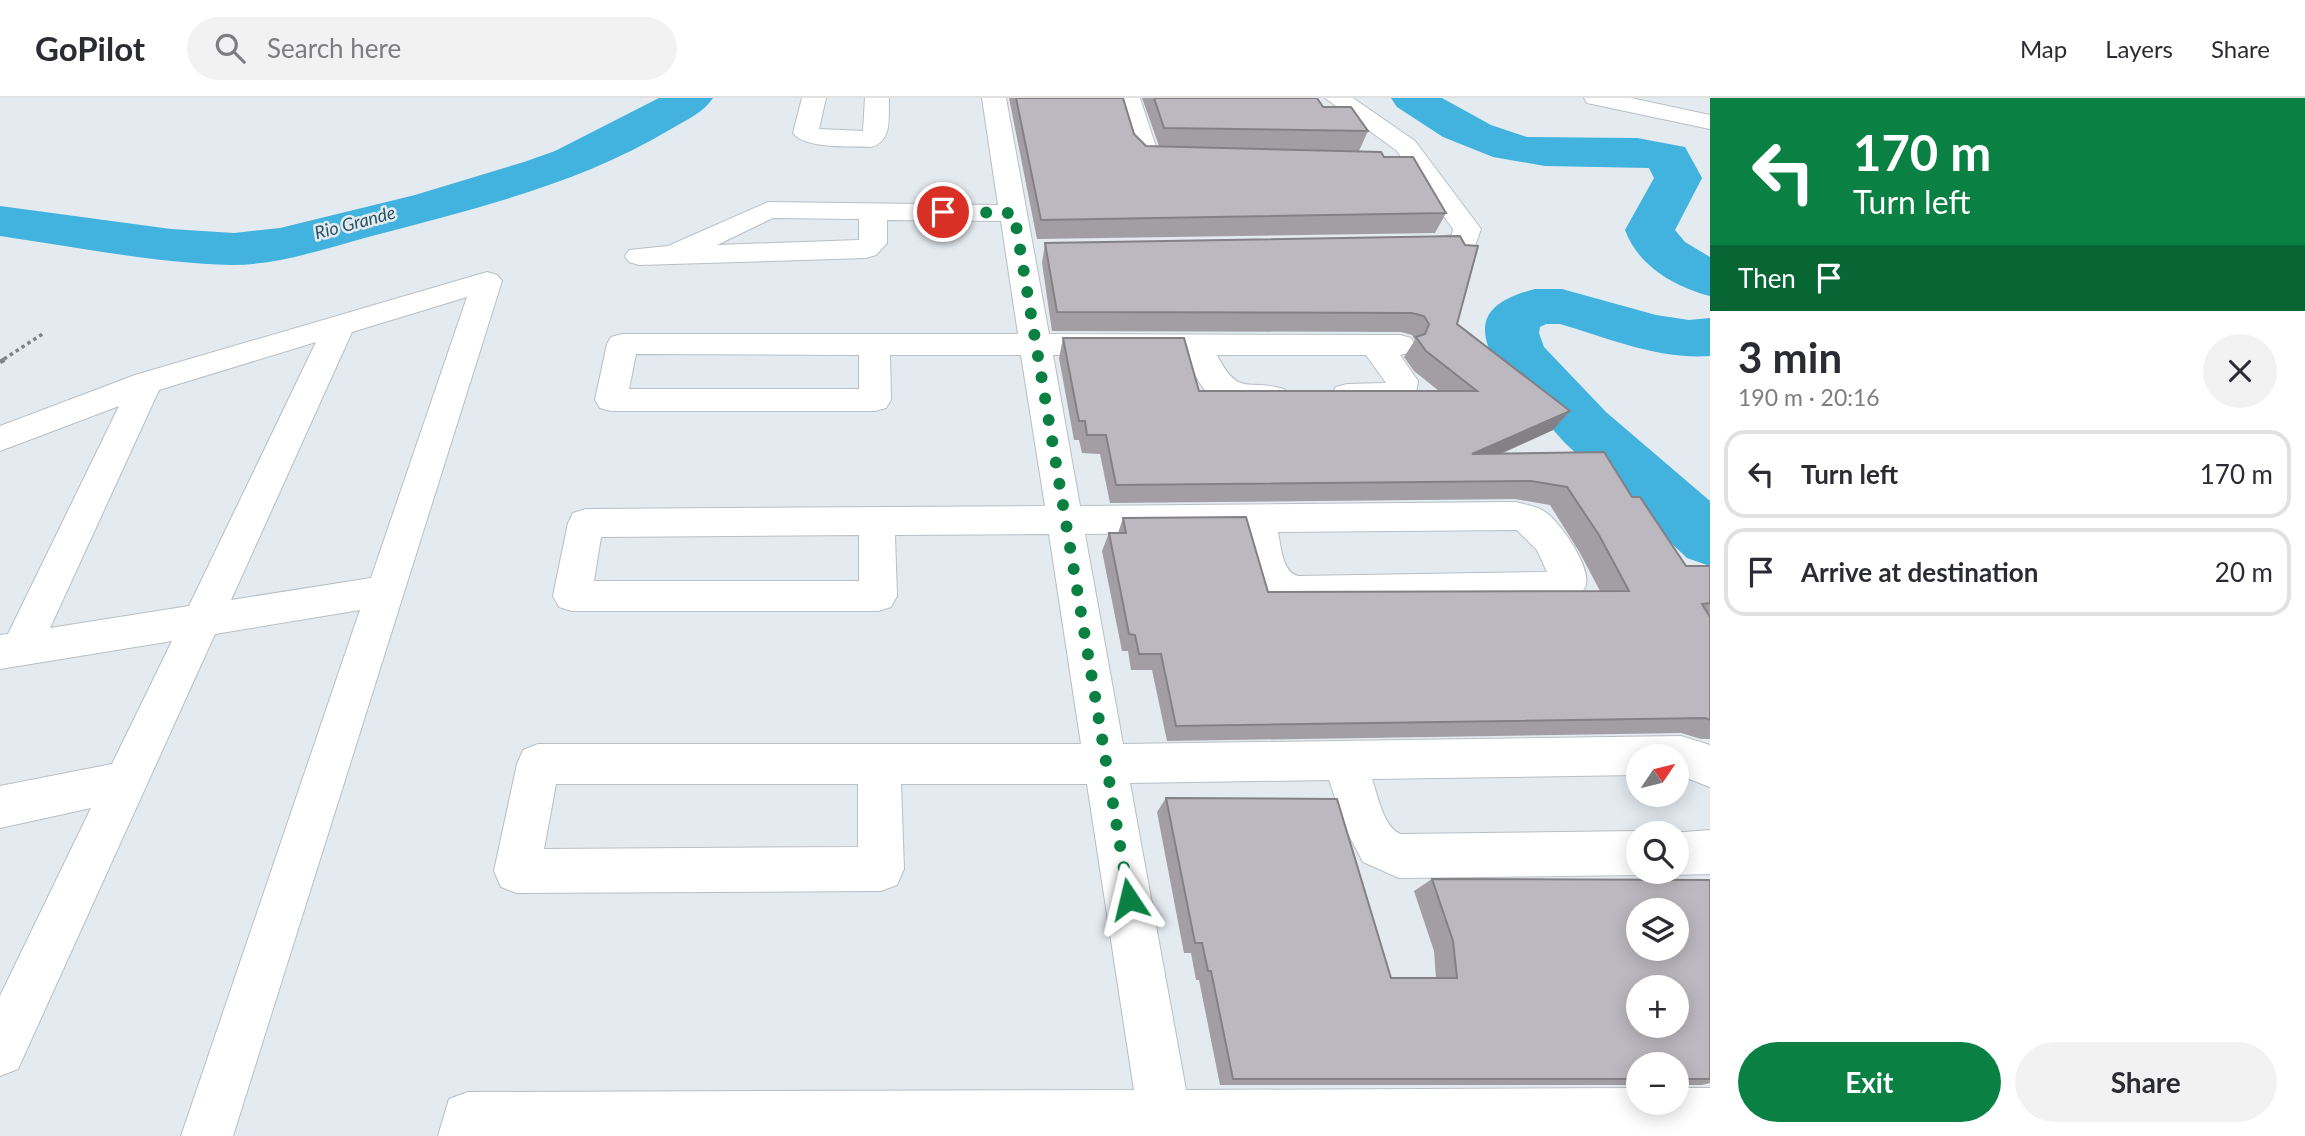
<!DOCTYPE html>
<html lang="en">
<head>
<meta charset="utf-8">
<style>
  body { margin:0; font-family:Lato,sans-serif; background:#f2f2f3; color:#2b2b33; height:100vh; display:flex; flex-direction:column; font-size:26px; white-space:nowrap }
  * { box-sizing:border-box; margin:0 }
  p { font-size:23px; color:#7c7c81 }
  .icon { flex:none; width:38px; height:38px; fill:none; stroke:currentColor; stroke-width:2; stroke-linecap:round; stroke-linejoin:round }
  .map { position:relative; flex:1; overflow:hidden }
  .side { display:flex; flex-direction:column; background:#fff; width:595px }
  .side>* { flex:none }
  .banner { background:#0b8043; color:#fff; overflow:hidden }
  .needle { width:46px; rotate:55deg }
  .buttons { position:absolute; left:1626px; top:646px; display:grid; gap:14px }
  .buttons a { display:grid; place-items:center; width:63px; height:63px; border-radius:50%; background:#fff; box-shadow:0 4px 18px #0003; font-size:35px }
  .pin { position:absolute; display:grid; place-items:center; width:60px; height:60px; color:#fff; margin:-30px; border:4px solid #fff; border-radius:50%; box-shadow:0 2px 7px #0007 }
  .me { position:absolute; width:77px; margin:-38px; rotate:350deg; stroke-linejoin:round; filter:drop-shadow(0 0 5px #0008) }
  .turn { display:flex; align-items:center; gap:24px; height:147px; padding:0 28px; font-size:32px }
  .turn .icon { width:91px; height:91px; stroke-width:2.5 }
  .turn b { display:block; font-size:49px; line-height:60px }
  .then { display:flex; align-items:center; height:66px; padding:0 28px; background:#0003; gap:14px; font-size:26px }
  .round { display:grid; place-items:center; flex:none; width:74px; height:74px; border-radius:37px; background:#f2f2f3 }
  .summary { display:flex; align-items:center; justify-content:space-between; height:119px; padding:0 28px }
  h1 { font-size:42px; font-weight:700; line-height:52px }
  .button { display:flex; gap:14px; margin-top:auto; padding:14px 28px }
  .button a { flex:1; height:80px; border-radius:42px; background:#0b8043; color:#fff; font-size:28px; font-weight:700; line-height:80px; text-align:center }
  .button a+a { background:#f2f2f3; color:#2b2b33 }
  ul { padding:0; list-style:none }
  li { display:flex; align-items:center; gap:21px; height:88px; margin:0 14px 10px; padding:0 14px; border:4px solid #e1e1e2; border-radius:21px }
  li div { flex:1 }
  li b { display:block; font-size:26px }
  li em { font-style:normal }
  header { display:flex; align-items:center; gap:42px; box-sizing:border-box; height:98px; padding:0 35px; background:#fff; border-bottom:2px solid #e1e1e2 }
  header strong { font-size:33px }
  nav { display:flex; gap:38px; margin-inline-start:auto; font-size:24px }
  .search { width:490px; height:63px; background:#f2f2f3; display:flex; align-items:center; gap:18px; box-sizing:border-box; padding:0 24px; border-radius:38px; color:#7c7c81; font-size:26px }
  main { display:flex; flex:1; min-height:0 }
  .map>svg:first-child { display:block }
  .lines { fill:none; stroke-linecap:round; stroke-linejoin:round }
  .river { fill:#41b3de; fill-rule:evenodd }
  .minor-casing { stroke:#b8bfc5; stroke-width:2 }
  .path-far1 { stroke:#7e8387; stroke-width:3.5; stroke-dasharray:3.5 3.5; stroke-linecap:butt }
  .path { stroke:#7e8387; stroke-width:4.5; stroke-dasharray:5 5; stroke-linecap:butt }
  .minor { fill:#fff; fill-rule:evenodd }
  .wall { fill:#a29ea4 }
  .shaded-wall { fill:#848186 }
  .building { fill:#bcb8bf; stroke:#848186; stroke-width:2; fill-rule:evenodd }
  .route { stroke:#0b8043; stroke-width:12; stroke-dasharray:0 21.6 }
  .labels { text-anchor:middle; stroke-width:5; stroke-linejoin:round; paint-order:stroke }
  .far-water-label { font-size:18px; font-style:italic; fill:#275568; stroke:#e3eaf0 }
</style>
</head>
<body>
<header>
<strong>GoPilot</strong>
<div class="search"><svg class="icon" aria-label="search" viewBox="0 0 24 24"><circle cx="10" cy="10" r="6"/><path d="M15 15l6 6"/></svg>Search here</div>
<nav><a>Map</a><a>Layers</a><a>Share</a></nav>
</header>
<main>
<div class="map">
<svg width="1710" height="1038" viewBox="0 0 1710 1038">
  <rect width="100%" height="100%" fill="#e3eaf0"/>
  <g class="lines">
    <path class="river" d="M659,0H713C703,15 686,22 671,31C580,86 474,111 372,138C327,150 279,167 232,167C154,165 76,149 0,138V108L171,131L234,135L280,130L415,97L524,64L555,53Z
      M1391,0H1442L1491,27L1527,39L1637,40L1685,49L1702,80L1675,132L1685,144L1710,159V198C1675,189 1638,168 1625,132L1654,80L1649,70L1545,68L1493,59L1443,39L1397,9Z
      M1535,191H1562L1656,217L1689,222L1710,220V258C1659,262 1608,240 1560,226H1546L1540,229L1539,235L1544,249L1606,314L1710,403V468L1687,460L1564,344L1499,271C1471,224 1486,204 1535,191Z"/>
    <defs>
      <path id="minor" d="M802,0H826L819,31L863,33L865,0H889C888,19 893,43 871,49C852,48 804,51 793,35Z
        M982,0H1006L1049,236L1400,237L1411,240L1415,247L1411,254L1400,257L1418,283C1417,288 1417,295 1413,299C1400,312 1352,310 1336,305L1331,297L1336,289L1347,286L1386,285L1366,257H1217C1239,300 1247,280 1284,291L1289,299L1284,307C1263,313 1226,313 1209,296C1198,286 1192,270 1186,257H1053L1080,408L1515,404C1524,406 1534,408 1542,412C1558,420 1590,467 1586,486C1586,489 1583,492 1581,496L1558,504L1298,508L1266,499L1251,476L1242,434L1085,436L1123,646L1681,638L1710,647V689L1676,676V658H1638V677L1372,681C1378,698 1383,728 1400,736L1638,733L1643,735H1638V774H1646L1638,777L1399,780L1363,764L1346,732L1329,682L1130,685L1186,992L1638,990V1004H1676V990H1710V1038H438L449,1001L468,994L1134,992L1087,686H901L904,771L897,787L881,793L517,795L501,789L494,773L517,666L523,652L538,646H1081L1049,436L895,437L897,498L891,509L878,513H572L559,509L553,498L568,425L573,415L586,411L1045,408L1021,257H890L891,302L886,310L875,313H611L600,310L595,302L607,246L611,239L622,236H1018L1001,123L887,122V145L876,157L866,160L639,167L629,164L625,158L629,152L668,148L768,104L998,107ZM773,120L859,121V142L717,147ZM636,256L859,257V291H629ZM1517,432L1537,452L1547,474L1298,478C1282,474 1281,448 1278,434ZM859,437V483H594L601,439ZM556,686H858V749L544,751Z
        M1116,0H1140L1157,52L1192,57L1196,62L1192,67L1183,70L1141,65L1132,55Z
        M1325,0H1353L1415,43L1481,131L1475,148C1451,154 1426,160 1401,154L1397,148L1401,142L1446,138L1452,137L1453,131L1397,53Z
        M1584,0H1631L1710,17V31L1587,5Z
        M487,174L497,177L502,183L233,1038H181L360,512L215,536L18,971L0,978V898L91,710L0,730V688L112,666L172,543L0,571V537L8,536L119,308L0,353V328L135,277ZM467,199L371,480L231,502L352,234ZM316,244L189,508L50,530L159,292Z
        M1710,732V776L1676,777L1668,774H1676V735H1671Z"/>
    </defs>
    <use href="#minor" class="minor-casing"/>
    <path class="path-far1" d="M4,261L44,235"/>
    <path class="path" d="M0,264L7,260"/>
    <use href="#minor" class="minor"/>
  </g>
  <path class="wall" d="M1009,0H1123L1134,36L1146,48H1159L1142,0H1317L1323,9L1368,33L1359,53L1276,51L1384,59L1446,115L1435,135L1037,141Z
    M1460,138L1457,226L1570,313L1553,332L1501,356L1632,399L1686,468H1710V641H1701L1681,635L1167,643L1152,572H1131L1128,553H1122L1102,453L1109,435H1118L1123,420L1268,494L1600,493L1580,455L1550,407L1515,401L1110,405L1100,356L1082,355L1079,342H1074L1059,260L1063,240L1199,293H1439L1414,273L1404,259L1415,242L1412,237L1401,234L1052,233L1042,165L1045,145Z
    M1166,700L1391,880H1436L1434,853L1414,793L1432,781L1710,782V985L1702,987H1676V966H1638V987H1220L1199,882H1196L1191,855H1184L1157,714Z"/>
  <path class="shaded-wall" d="M1570,313L1553,332L1457,375L1472,356Z"/>
  <path class="building" d="M1016,0H1123L1134,36L1146,48L1381,54L1384,59H1413L1446,115L1041,122Z
    M1154,0H1317L1323,9H1351L1368,33L1164,30Z
    M1460,138L1465,147L1478,148L1457,226L1570,313L1472,356L1604,354L1632,399H1640L1686,468H1710V505L1702,506L1710,519V622L1705,620L1176,628L1161,556H1139L1135,537L1129,536L1109,435H1126L1123,420L1246,419L1268,494L1629,493L1599,437L1567,389L1531,383L1116,387L1106,337H1087L1085,323H1079L1063,240H1184L1199,293H1477L1426,253L1416,239L1425,236L1429,226L1424,218L1412,215L1057,214L1045,145Z
    M1166,700L1337,701L1391,880H1457L1453,843L1432,781L1710,782V981H1676V966H1638V981H1233L1211,873H1208L1202,845H1195ZM1638,812H1676V850H1638ZM1638,889H1676V928H1638Z"/>
  <g class="lines">
    <path class="route" d="M943,114L1014,115L1129,801"/>
  </g>
  <g class="labels">
    <g class="far-water-label">
      <text transform="translate(355 125) rotate(-15)" y="6">Rio Grande</text>
    </g>
  </g>
</svg>
<div class="buttons">
<a><svg class="needle" viewBox="-14 -14 28 28"><path d="M0-13l5 13h-10z" fill="#e53935"/><path d="M0 13l5-13h-10z" fill="#7c7c81"/></svg></a>
<a><svg class="icon" aria-label="search" viewBox="0 0 24 24"><circle cx="10" cy="10" r="6"/><path d="M15 15l6 6"/></svg></a>
<a><svg class="icon" aria-label="layers" viewBox="0 0 24 24"><path d="M12 4l9 5-9 5-9-5zM3 14l9 5 9-5"/></svg></a>
<a>+</a>
<a>−</a>
</div>
<div class="pin" style="left:943px;top:114px;background:#d93025"><svg class="icon" aria-label="arrive" viewBox="0 0 24 24"><path d="M6 21V4h12l-3 4 3 4H6"/></svg></div>
<svg class="me" style="left:1129px;top:801px" viewBox="-20 -20 40 40"><path d="M0-17L14 15 0 8-14 15z" fill="#0b8043" stroke="#fff" stroke-width="4"/></svg>
</div>
<section class="side">
<div class="banner">
<div class="turn"><svg class="icon" aria-label="left" viewBox="0 0 24 24"><path d="M17 20v-9H6M10 6l-5 5 5 5"/></svg><div><b>170 m</b>Turn left</div></div>
<div class="then">Then<svg class="icon" aria-label="arrive" viewBox="0 0 24 24"><path d="M6 21V4h12l-3 4 3 4H6"/></svg></div>
</div>
<div class="summary"><div><h1>3 min</h1><p>190 m · 20:16</p></div><a class="round"><svg class="icon" aria-label="close" viewBox="0 0 24 24"><path d="M6 6l12 12M18 6L6 18"/></svg></a></div>
<ul>
<li><svg class="icon" aria-label="left" viewBox="0 0 24 24"><path d="M17 20v-9H6M10 6l-5 5 5 5"/></svg><div><b>Turn left</b></div><em>170 m</em></li>
<li><svg class="icon" aria-label="arrive" viewBox="0 0 24 24"><path d="M6 21V4h12l-3 4 3 4H6"/></svg><div><b>Arrive at destination</b></div><em>20 m</em></li>
</ul>
<div class="button"><a>Exit</a><a>Share</a></div>
</section>
</main>
</body>
</html>
